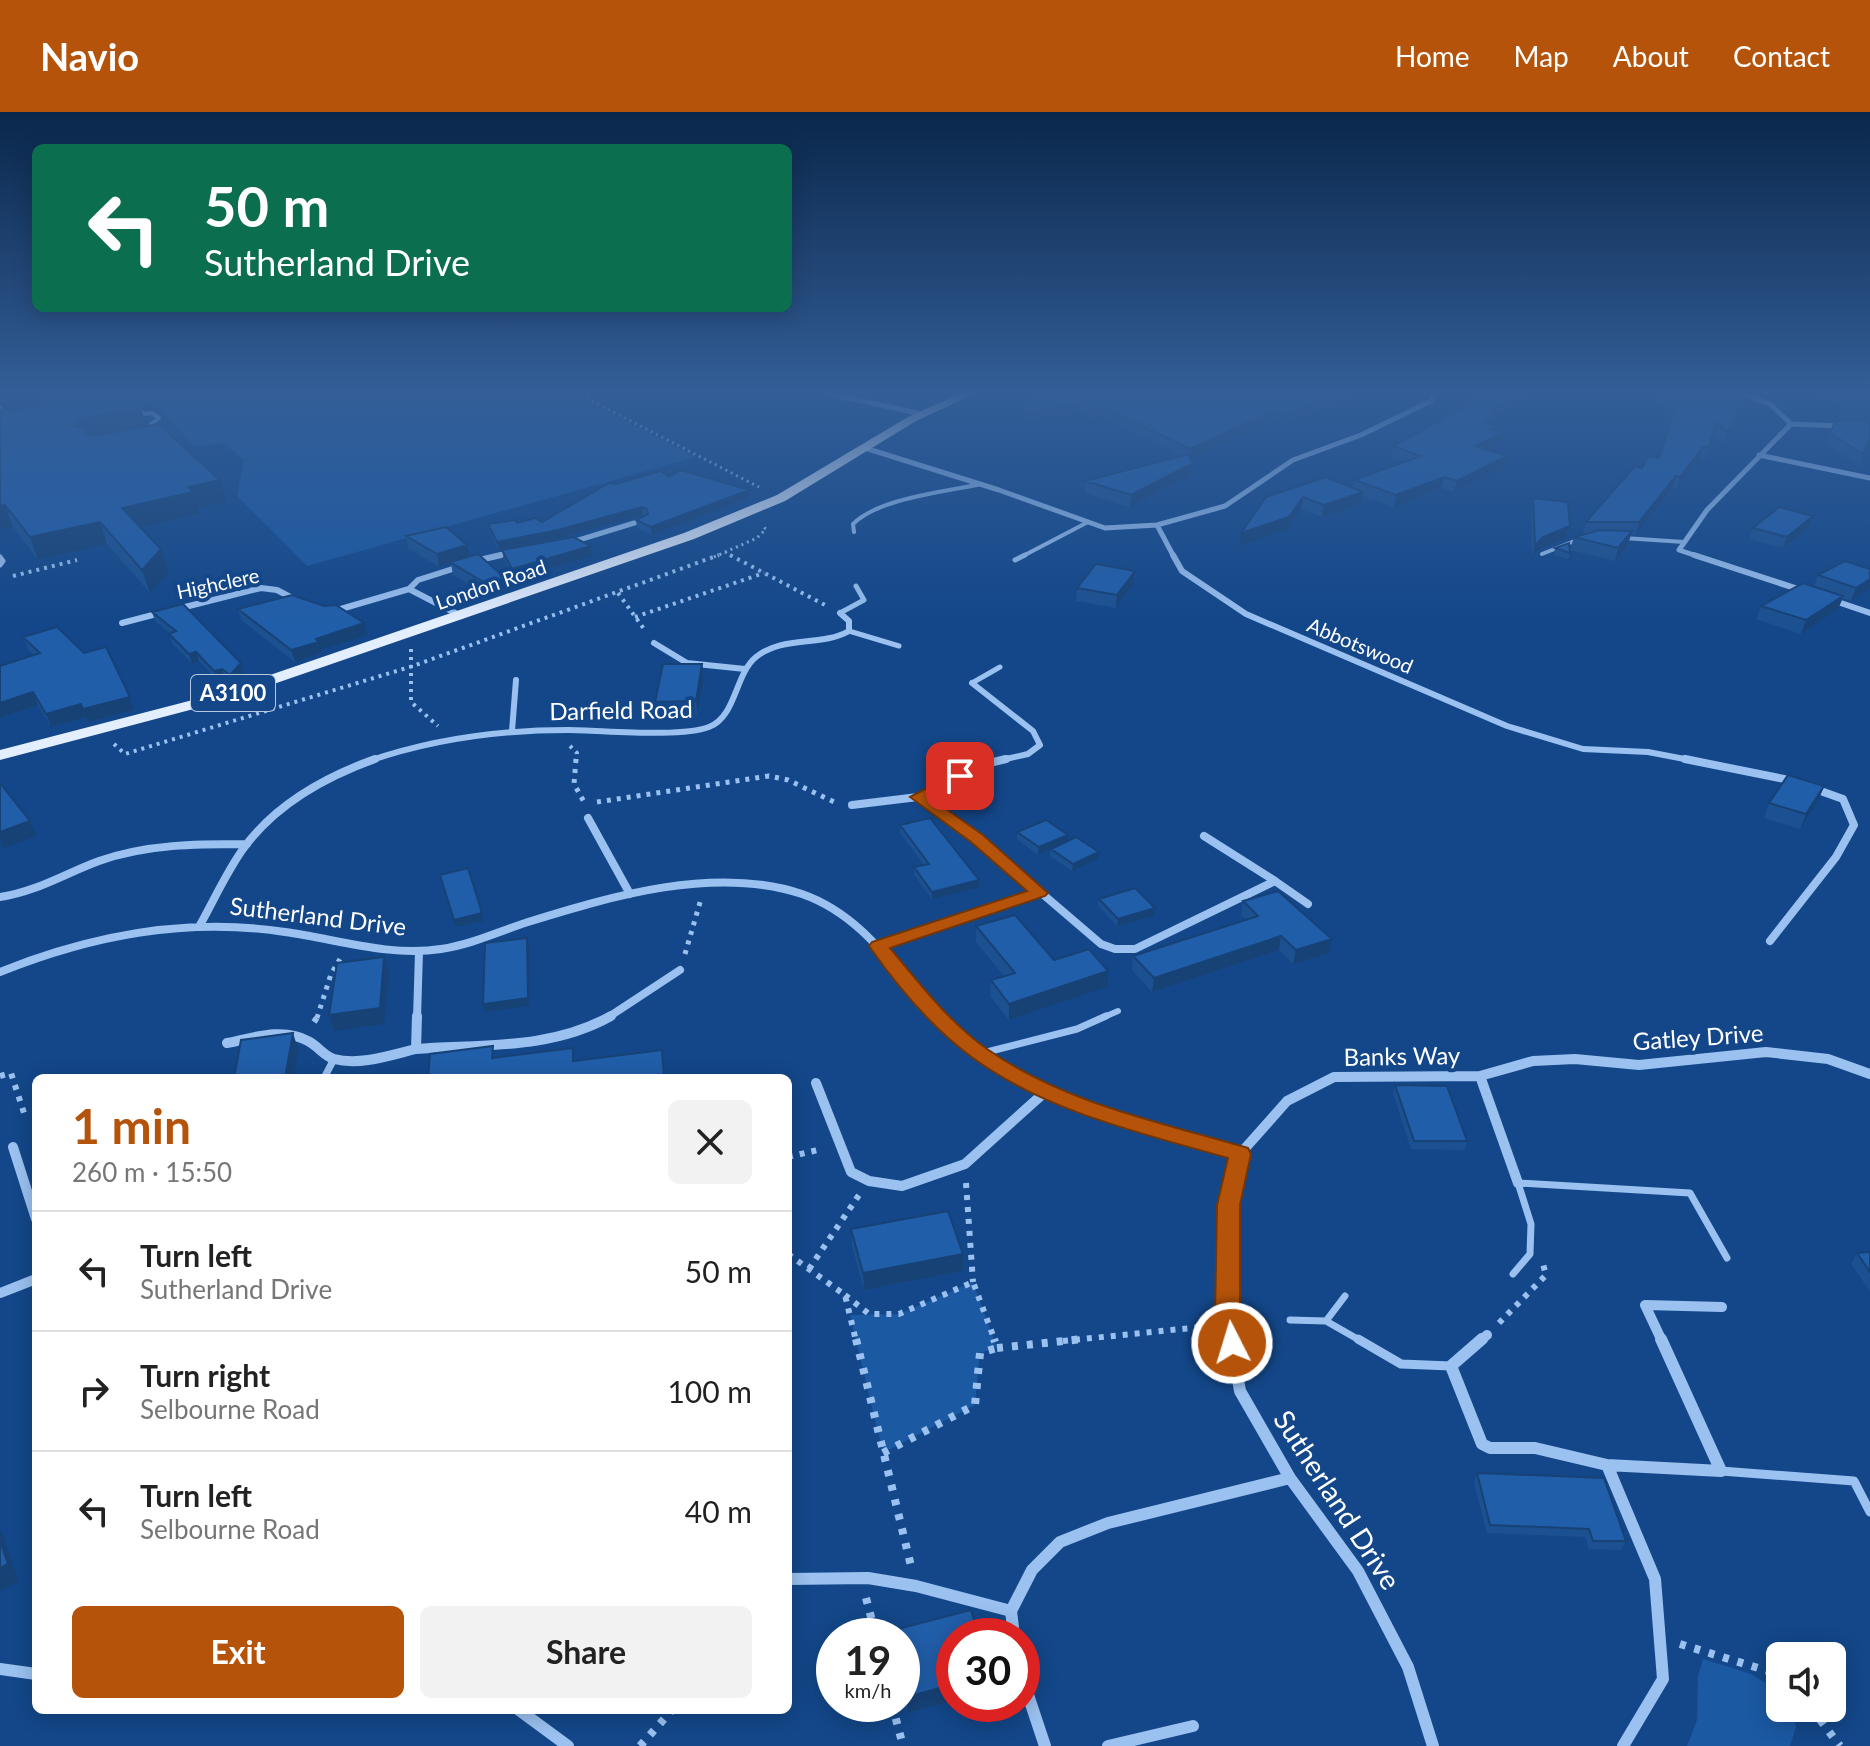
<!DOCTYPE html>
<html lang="en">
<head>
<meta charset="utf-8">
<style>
  body { margin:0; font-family:Lato,sans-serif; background:#f2f2f2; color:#222; height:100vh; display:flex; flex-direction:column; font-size:30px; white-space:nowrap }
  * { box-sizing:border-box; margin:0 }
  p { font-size:26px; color:#767676 }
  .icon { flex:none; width:44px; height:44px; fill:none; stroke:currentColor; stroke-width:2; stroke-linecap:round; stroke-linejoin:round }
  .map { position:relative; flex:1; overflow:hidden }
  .sheet { position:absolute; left:32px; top:962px; width:760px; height:640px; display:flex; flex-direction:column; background:#fff; border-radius:12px; box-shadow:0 4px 20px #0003 }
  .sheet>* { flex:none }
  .guide { position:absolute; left:32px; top:32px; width:760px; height:168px; border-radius:12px; box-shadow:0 4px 20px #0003; background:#0b6e4f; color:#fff; overflow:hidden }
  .fabs { position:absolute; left:1766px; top:1530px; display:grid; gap:16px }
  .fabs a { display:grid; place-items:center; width:80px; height:80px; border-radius:12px; background:#fff; box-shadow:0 4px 20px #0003; font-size:40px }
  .speed { position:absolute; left:816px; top:1506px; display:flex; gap:16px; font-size:40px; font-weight:700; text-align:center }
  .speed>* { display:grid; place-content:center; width:104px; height:104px; border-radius:50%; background:#fff; box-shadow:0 4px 20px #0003; line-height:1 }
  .speed small { font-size:20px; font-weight:400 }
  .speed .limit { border:12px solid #d22; background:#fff; color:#111 }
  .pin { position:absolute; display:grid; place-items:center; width:68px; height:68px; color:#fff; margin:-34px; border-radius:16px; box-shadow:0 4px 12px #0006 }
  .me { position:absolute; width:88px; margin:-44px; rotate:355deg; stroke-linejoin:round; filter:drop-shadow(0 0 6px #0008) }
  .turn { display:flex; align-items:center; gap:28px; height:168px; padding:0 40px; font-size:36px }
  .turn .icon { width:104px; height:104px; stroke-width:2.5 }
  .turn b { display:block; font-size:56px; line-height:68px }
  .round { display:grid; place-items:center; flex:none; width:84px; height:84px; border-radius:12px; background:#f2f2f2 }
  .summary { display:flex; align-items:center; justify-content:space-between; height:136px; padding:0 40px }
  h1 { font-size:48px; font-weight:700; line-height:60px; color:#b45309 }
  .primary-button { display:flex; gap:16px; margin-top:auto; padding:16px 40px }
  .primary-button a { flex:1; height:92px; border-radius:12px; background:#b45309; color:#fff; font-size:32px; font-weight:700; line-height:92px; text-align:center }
  .primary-button a+a { background:#f2f2f2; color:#222 }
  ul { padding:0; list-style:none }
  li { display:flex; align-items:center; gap:24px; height:120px; padding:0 40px; border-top:2px solid #e0e0e0 }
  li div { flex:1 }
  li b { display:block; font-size:30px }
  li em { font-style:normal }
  header { display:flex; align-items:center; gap:48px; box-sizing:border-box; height:112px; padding:0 40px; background:#b45309; color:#fff }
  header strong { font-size:38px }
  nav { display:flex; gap:44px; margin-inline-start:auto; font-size:28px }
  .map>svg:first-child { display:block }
  .green { fill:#1b59a3 }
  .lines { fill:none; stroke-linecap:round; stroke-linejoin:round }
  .path-far4 { stroke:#9ac1f0; stroke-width:3; stroke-dasharray:2 4; stroke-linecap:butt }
  .path-far3 { stroke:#9ac1f0; stroke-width:4; stroke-dasharray:3 5; stroke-linecap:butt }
  .path-far2 { stroke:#9ac1f0; stroke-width:5; stroke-dasharray:4 6; stroke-linecap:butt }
  .path-far1 { stroke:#9ac1f0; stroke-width:6; stroke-dasharray:5 7; stroke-linecap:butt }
  .path { stroke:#9ac1f0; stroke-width:8; stroke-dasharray:6 9; stroke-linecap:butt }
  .service-far4 { stroke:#9ac1f0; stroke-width:4 }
  .service-far3 { stroke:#9ac1f0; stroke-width:5 }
  .service-far2 { stroke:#9ac1f0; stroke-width:6 }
  .service-far1 { stroke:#9ac1f0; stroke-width:7 }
  .service { stroke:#9ac1f0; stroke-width:9 }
  .minor-far4 { stroke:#9ac1f0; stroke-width:5 }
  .minor-far3 { stroke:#9ac1f0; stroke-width:6 }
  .minor-far2 { stroke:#9ac1f0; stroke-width:8 }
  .minor-far1 { stroke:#9ac1f0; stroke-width:10 }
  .minor { stroke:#9ac1f0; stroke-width:12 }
  .primary { fill:#e3eeff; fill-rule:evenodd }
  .wall { fill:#1c5191 }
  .shaded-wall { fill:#174276 }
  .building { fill:#215ea9; stroke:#174276; stroke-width:2 }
  .route { fill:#b45309; stroke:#753606; stroke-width:2 }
  .labels { text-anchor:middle; stroke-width:8; stroke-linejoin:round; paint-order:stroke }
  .far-street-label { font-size:20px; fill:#fff; stroke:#134789 }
  .shield { fill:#134789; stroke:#b8c8dc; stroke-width:2 }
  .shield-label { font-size:22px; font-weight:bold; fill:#fff }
  .street-label { font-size:24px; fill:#fff; stroke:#134789 }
  .near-street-label { font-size:28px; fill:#fff; stroke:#134789 }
</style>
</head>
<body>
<header>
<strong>Navio</strong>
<nav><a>Home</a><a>Map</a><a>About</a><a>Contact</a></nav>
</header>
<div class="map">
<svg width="1870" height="1634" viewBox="0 0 1870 1634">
  <rect width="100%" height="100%" fill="#134789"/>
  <path class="green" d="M107,281H569L696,345L307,454L237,384L244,348L224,331L194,334L151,289L121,293Z
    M973,1170L997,1236L980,1241L975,1293L883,1341L850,1203L899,1202Z
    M1703,1547L1751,1562L1780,1580V1596H1792L1796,1615L1790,1634H1687L1697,1608L1698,1564Z"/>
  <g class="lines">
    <path class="path-far4" d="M576,281L759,375
      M0,295L8,302L0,305
      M725,440L734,445
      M714,445L757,426L766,417L762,414"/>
    <path class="path-far3" d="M730,443L825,493
      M13,464L77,448
      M618,481L644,517
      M635,505L764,461
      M411,537V590L438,614
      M114,632L125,642L413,554L719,443
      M570,634L577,641L576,649"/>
    <path class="path-far2" d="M576,647L574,672L584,690
      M597,690L769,664L788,668L834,690
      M685,842L701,787
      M317,906L331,862L340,847"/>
    <path class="path-far1" d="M314,910L318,904
      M0,964L11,961L24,1001
      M788,1045L822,1037
      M966,1071L973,1170
      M788,1142L845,1183L856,1229
      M809,1157L859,1083
      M845,1183L869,1202H899L973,1170L995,1229
      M1499,1211L1546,1163L1543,1152
      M1063,1229L1211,1214"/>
    <path class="path" d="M856,1227L911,1454
      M997,1236L1083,1227
      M883,1341L975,1293L980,1241L997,1236L994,1227
      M866,1486L876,1524
      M1680,1532L1768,1559L1780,1569
      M892,1592L903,1634
      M1811,1596L1840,1634
      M640,1634L672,1598"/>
    <path class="service-far4" d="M136,295L144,302L152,301L159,306L151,312L156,318
      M854,420L853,412C879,386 945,380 981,372
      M1624,426L1684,430
      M1542,442L1577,428
      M1021,445L1088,410"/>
    <path class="service-far3" d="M0,445L3,449L0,453
      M1015,448L1025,443
      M840,501L864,488L856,474
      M849,519L899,534
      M972,571L1000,555"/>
    <path class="service-far2" d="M1102,906L1118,899"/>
    <path class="service-far1" d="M983,941L1077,917L1106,904
      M324,966L334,947
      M1513,1162L1530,1142L1531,1112L1518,1071L1690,1081L1727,1146
      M1290,1208L1326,1209L1361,1229
      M1326,1209L1345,1184"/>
    <path class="service" d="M1358,1227L1401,1252L1451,1254
      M1721,1359L1854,1369L1870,1400"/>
    <path class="minor-far4" d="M826,281L922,302
      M1791,312L1842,314
      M865,336L999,378L1105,416L1157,413L1225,394L1293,348L1361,323L1433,288V281
      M1759,343L1870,366
      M1157,413L1174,445
      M569,431L644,408
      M493,445L513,440
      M1700,445L1679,438L1707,398L1791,312L1770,292L1742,281"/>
    <path class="minor-far3" d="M1173,443L1182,459L1246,502L1507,614L1583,637L1648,640L1695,649
      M1694,443L1804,479
      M475,449L501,443
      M409,477L418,468L459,455
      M1832,488L1870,501
      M177,497L261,476L277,478L298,489
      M334,499L409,477L461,504
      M122,511L164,500
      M654,531L687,551L745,557
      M972,571L1033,619L1040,633L1028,642L997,649
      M512,619L516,568
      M369,649C433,627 501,618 568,618C602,618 680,626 709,615C736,605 735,562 756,545C783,523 821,535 849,519V509L840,501"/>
    <path class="minor-far2" d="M1685,647L1794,669
      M918,685L977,726L1101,832L1115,837H1135L1275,769L1204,724
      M852,693L918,685L981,653L1006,647
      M588,706L630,782
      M1275,769L1308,792
      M0,785C36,780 66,761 99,749C147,732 197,732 247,732
      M200,813C214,788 226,761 243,737C274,694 325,665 375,647
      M1770,829L1836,745L1854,713L1843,687L1815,677
      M878,834L1039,781
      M0,860C92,823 186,805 285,820C336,827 389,845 441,837C470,833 500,819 528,810C612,784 715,753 802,782C865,804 896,860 939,906
      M417,906L419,840
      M607,906L680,858"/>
    <path class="minor-far1" d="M417,904L416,937C482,932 551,938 611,904
      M938,904C1016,987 1134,1012 1240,1042
      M227,931C252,926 284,915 308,929C318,934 324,944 334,947C360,954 391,943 416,937
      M1480,964L1518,1071
      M816,971L851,1060L869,1069L902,1074L965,1052L1045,980
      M13,1035L36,1107
      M0,1181L36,1167
      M1231,1229L1227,1206L1229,1093L1240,1042L1287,989L1334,965L1480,964L1533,949L1575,947L1639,953L1766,940L1828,947L1870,962
      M1480,1229L1487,1223
      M1662,1229L1645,1193L1722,1195"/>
    <path class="minor" d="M1231,1227L1240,1279L1290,1366L1358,1459L1408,1555L1433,1634
      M1482,1227L1451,1254L1482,1332L1490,1336H1535L1607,1353L1655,1467L1663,1567L1623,1634
      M1607,1353L1721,1359L1661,1227
      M788,1467L868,1466L916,1474L1011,1499
      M1014,1524L1011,1499L1032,1458L1060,1430L1108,1411L1290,1366
      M0,1557L36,1562
      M1022,1565L1045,1634
      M519,1598L568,1634
      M1108,1634L1193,1614"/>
    <path class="primary" d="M962,281H976L916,309L785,389L694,427L224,589L0,648V638L212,583L684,421L777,383L908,305Z"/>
  </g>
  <path class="wall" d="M39,281H105V283L141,296L146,314L226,390L198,396L199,402L141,416L161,437L169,460L150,481L107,432L38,448L13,415L0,418L2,301L52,292Z
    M1051,281H1360V283L1282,312L1272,309L1191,347V363L1130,395L1085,381V369L1182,344L1104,305L1094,307L1081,300L1027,310L1024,303L1025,293Z
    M1659,281L1742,287L1724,331L1713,322L1706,346H1700L1677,376L1673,375L1636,422H1631L1628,432L1615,449L1570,438L1574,425L1583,422L1586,410L1642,356L1659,346L1671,309L1666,308L1668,296L1656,293Z
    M1811,281H1870V329L1859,354L1826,332L1830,321L1837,308L1844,292Z
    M1496,304L1495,312L1493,313L1495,319L1503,321L1500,332L1488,338L1507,344L1505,355L1454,380L1441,376L1394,395L1362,384L1361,392L1322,405L1301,397L1288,417L1240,434L1266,385L1353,376L1354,368L1404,350L1391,345L1393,334Z
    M669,364L749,378V386L652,423L637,416L636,408L645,403H643L559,426L499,438L489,420L488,412L542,410L616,372Z
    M1533,386L1566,427L1540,437L1532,445L1531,398Z
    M1813,404L1809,415L1783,436L1749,427L1753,416Z
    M406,424L467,433L469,444L505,466L507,479L489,485L453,463L451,451L439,455L408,436Z
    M1555,436L1570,441L1568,447L1554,443Z
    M502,438L592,444L514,466L504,448Z
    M1870,457V476L1851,489L1843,486L1838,497L1801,522L1756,507L1761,494L1814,474L1818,463Z
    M1134,472L1116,496L1076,489L1077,476Z
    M238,497L367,523L321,538L322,541L295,550L242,509Z
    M152,500L243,561L233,572L225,566L217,568L199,549L192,551L172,531L169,522L170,521L155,509Z
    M23,525L130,585L134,598L88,610L86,605L51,615L38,593L0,606V554L34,543L28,537Z
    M702,552L704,566L697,603L657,604L655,590Z
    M1824,674L1818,689L1800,717L1764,706L1769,691Z
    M900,713L979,776L932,787L914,763V755L924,753L900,721Z
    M1017,720L1068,729L1099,740L1098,747L1072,759L1050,744L1051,738L1038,743L1017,727Z
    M1099,787L1155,796L1154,804L1117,814L1098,794Z
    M1243,789L1332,827L1330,841L1293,852L1279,838L1152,880L1132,858L1133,844L1246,808L1241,803Z
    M976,814L1054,848L1107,875L1009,908L990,884L991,868L1004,864L976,830Z
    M1395,973L1467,1029L1465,1038L1411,1037L1393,981Z
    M851,1117L963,1142V1159L864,1178L852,1134Z
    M1870,1140V1179L1851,1152L1857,1141Z
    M1477,1361L1626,1429L1621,1438L1589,1437L1585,1425L1487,1421L1474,1370Z
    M890,1519L954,1524V1589L907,1601L902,1580V1524H891Z"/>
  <path class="shaded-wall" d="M62,281H105L109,293L63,302L57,282Z
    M1341,281H1360V283L1282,312L1284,303Z
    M1519,281H1535L1496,304L1495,312L1480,321L1482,310L1488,299Z
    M1082,290L1081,300L1027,310V300Z
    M141,296L147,316L84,328L74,315L77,308Z
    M1105,296L1104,305L1094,307L1095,297Z
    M1273,299L1272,309L1189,348L1190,337Z
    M1503,321L1500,332L1473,346L1475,334Z
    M1703,335L1700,346L1677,376L1680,365Z
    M1507,344L1505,355L1454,380L1457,369Z
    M1193,351L1191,363L1130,395L1131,383Z
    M1676,364L1673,375L1636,422L1639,410Z
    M1444,365L1441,376L1394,395L1396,383Z
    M220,368L226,390L198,396L199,402L130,418L122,396L188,375Z
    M749,378V386L652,423L651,415Z
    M1363,380L1361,392L1322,405L1324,393Z
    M1303,385L1301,397L1288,417L1240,434L1241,421Z
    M5,393L13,415L0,418V394Z
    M642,395L643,403L559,426L499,438L497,430Z
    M1813,404L1809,415L1783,436L1787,425Z
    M100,410L107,432L38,448L30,425Z
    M1570,414L1566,427L1540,437L1532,445L1535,433L1543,425Z
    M1632,419L1628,432L1615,449L1618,436Z
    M467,433L470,445L439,455L437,442Z
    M591,434L592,444L514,466L512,457Z
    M161,437L169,460L150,481L142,458Z
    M1135,459L1134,472L1116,496L1117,483Z
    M505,466L507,479L489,485L487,472Z
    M1870,467V476L1851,489L1856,476Z
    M1843,484L1838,497L1801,522L1806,508Z
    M364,511L367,523L321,538L322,541L295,550L291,538L316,527Z
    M196,540L199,549L192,551L189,542Z
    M241,551L243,561L233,572L230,563Z
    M702,552L704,566L697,603L696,589Z
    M222,557L225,566L217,568L214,559Z
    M33,580L38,593L0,606V591Z
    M130,585L134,598L88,610L83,597Z
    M81,592L86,605L51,615L46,602Z
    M1824,674L1818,689L1800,717L1806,702Z
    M30,709L36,724L4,736L0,727V720Z
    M1068,723V730L1038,743L1039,735Z
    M1099,740L1098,747L1072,759L1073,752Z
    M979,768V776L932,787V780Z
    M1155,796L1154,804L1117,814L1118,807Z
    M482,801L484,809L455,815L454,808Z
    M1281,824L1279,838L1152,880L1154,866Z
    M527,826L529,834V894L485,900L483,892Z
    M1332,827L1330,841L1293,852L1296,838Z
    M384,845L389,861L384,912L334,919L329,903Z
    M1108,859L1107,875L1009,908V892Z
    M293,921L298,937L294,966H285Z
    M963,1142V1159L864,1178L863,1161Z
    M0,1419L4,1426L18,1469L0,1479Z
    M954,1572V1589L907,1601V1585Z"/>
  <path class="building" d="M115,281H124L141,296L77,308L74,315L88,316L87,321L91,324L158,312L220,368L188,375L193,380L122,396L161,437L142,458L100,410L30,425L5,393L0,394V301Z
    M1051,281H1341L1284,303L1273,299L1190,337L1105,296L1095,297L1082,290L1027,300L1025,293Z
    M1484,281H1519L1488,299L1497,301L1482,310L1496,314L1489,317L1503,321L1475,334L1507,344L1457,369L1444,365L1396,383L1354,368L1421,344L1393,334L1468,294Z
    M1659,281H1732L1742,287L1728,320L1716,311L1709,335H1703L1680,365L1676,364L1639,410H1586L1635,354L1642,356L1649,344L1659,346L1674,299L1669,298L1671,286L1659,282Z
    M1848,281H1870V298L1841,297Z
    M1836,308L1870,309V327L1863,342L1830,321Z
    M1189,342L1193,351L1131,383L1085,369Z
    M681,358L749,378L651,415L636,408L648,402L647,397L642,395L558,418L497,430L488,412L515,408L517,411L535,406L542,410L609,371L616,372L660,359L669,364Z
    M1326,365L1363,380L1324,393L1303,385L1289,405L1241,421L1266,385Z
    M1533,386L1568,390L1570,414L1543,425L1535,433Z
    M1779,395L1813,404L1787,425L1753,416Z
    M446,415L467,433L437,442L406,424Z
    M1600,418L1632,419L1618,436L1574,425Z
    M573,425L591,434L512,457L502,438Z
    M1569,431L1570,441L1555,436Z
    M478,442L505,466L487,472L450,450Z
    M1845,449L1870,457V467L1856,476L1818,463Z
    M1096,452L1135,459L1117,483L1077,476Z
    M1803,471L1843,484L1806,508L1761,494Z
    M292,483L324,494L336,493L364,511L316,527L319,530L291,538L238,497Z
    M183,492L241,551L230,563L222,557L214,559L196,540L189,542L169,522L176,519L152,500Z
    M57,515L84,541L106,535L130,585L83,597L81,592L46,602L33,580L0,591V554L40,541L23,525Z
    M663,552H702L696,589L655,590Z
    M1788,663L1824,674L1806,702L1769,691Z
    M0,671L30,709L0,720Z
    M930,706L979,768L932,780L914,755L929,752L900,713Z
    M1046,708L1068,723L1039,735L1017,720Z
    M1076,725L1099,740L1073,752L1051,737Z
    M468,756L482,801L454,808L440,763Z
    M1135,776L1155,796L1118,807L1099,787Z
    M1278,779L1332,827L1296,838L1281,824L1154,866L1133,844L1258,804L1243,789Z
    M1015,803L1054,848L1089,837L1108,859L1009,892L991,868L1015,861L976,814Z
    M527,826L528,886L483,892L485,831Z
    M384,845L380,896L329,903L337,851Z
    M293,921L285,966H234L241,928Z
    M493,934L492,946L573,936V949L662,938L664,966H428L430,942Z
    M1395,973L1447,974L1467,1029H1414Z
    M948,1099L963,1142L863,1161L851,1117Z
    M1870,1140V1160L1857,1141Z
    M1477,1361L1604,1366L1626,1429H1593L1589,1417L1490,1413Z
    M0,1429L8,1452L0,1456Z
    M971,1498L979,1524H954V1572L907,1585L902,1565V1524H892L890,1519Z"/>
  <linearGradient id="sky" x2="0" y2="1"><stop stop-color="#0a274b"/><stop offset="0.55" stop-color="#335e97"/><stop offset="1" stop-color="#335e97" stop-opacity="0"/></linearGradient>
  <rect width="1870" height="510" fill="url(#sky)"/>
  <path class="route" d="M960,659L968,664L966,667L929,685L983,723L1048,781L1045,784L890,836C920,872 949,910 987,937C1064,991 1159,1010 1248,1036L1251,1042L1240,1093V1206L1244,1231L1240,1238L1232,1241L1223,1238L1215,1206L1217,1093L1228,1046C1141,1021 1047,1000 973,946C933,917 897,874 869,834L872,830L1027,779L971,730L910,685Z"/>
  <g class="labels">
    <g class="far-street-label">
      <text transform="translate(218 472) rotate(-12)" y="7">Highclere</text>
      <text transform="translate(491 473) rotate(-19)" y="7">London Road</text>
      <text transform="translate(1360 534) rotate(23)" y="7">Abbotswood</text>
    </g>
    <rect class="shield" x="191" y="563" width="84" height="36" rx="6"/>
    <g class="shield-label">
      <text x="233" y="589">A3100</text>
    </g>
    <g class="street-label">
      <text transform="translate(621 599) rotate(-1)" y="8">Darfield Road</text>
      <text transform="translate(318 805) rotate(7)" y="8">Sutherland Drive</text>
      <text transform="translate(1698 926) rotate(-4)" y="8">Gatley Drive</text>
      <text transform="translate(1402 945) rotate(-1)" y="8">Banks Way</text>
    </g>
    <g class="near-street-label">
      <text transform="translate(1337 1388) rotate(57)" y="10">Sutherland Drive</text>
    </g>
  </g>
</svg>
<div class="fabs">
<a><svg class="icon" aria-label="sound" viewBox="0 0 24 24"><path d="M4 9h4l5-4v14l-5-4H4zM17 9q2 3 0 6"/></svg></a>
</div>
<div class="speed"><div>19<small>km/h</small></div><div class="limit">30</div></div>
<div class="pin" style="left:960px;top:664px;background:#d93025"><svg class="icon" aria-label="arrive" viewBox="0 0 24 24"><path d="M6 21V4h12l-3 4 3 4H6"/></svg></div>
<svg class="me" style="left:1232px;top:1231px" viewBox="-20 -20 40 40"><circle r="17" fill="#b45309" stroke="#fff" stroke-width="3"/><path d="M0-11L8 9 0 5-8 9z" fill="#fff"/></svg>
<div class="guide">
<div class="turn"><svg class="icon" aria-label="left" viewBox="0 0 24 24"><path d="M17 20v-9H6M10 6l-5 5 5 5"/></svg><div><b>50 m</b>Sutherland Drive</div></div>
</div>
<section class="sheet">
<div class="summary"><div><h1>1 min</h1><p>260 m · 15:50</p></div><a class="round"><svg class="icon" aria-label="close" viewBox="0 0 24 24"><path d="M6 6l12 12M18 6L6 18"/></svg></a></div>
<ul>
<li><svg class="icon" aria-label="left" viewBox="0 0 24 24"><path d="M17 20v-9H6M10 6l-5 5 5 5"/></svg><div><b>Turn left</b><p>Sutherland Drive</p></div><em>50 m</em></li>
<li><svg class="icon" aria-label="right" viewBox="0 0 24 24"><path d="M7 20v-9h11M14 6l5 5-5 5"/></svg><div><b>Turn right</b><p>Selbourne Road</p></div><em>100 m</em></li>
<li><svg class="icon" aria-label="left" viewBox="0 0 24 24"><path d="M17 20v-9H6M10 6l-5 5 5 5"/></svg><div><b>Turn left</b><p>Selbourne Road</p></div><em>40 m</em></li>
</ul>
<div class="primary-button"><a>Exit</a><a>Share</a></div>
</section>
</div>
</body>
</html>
